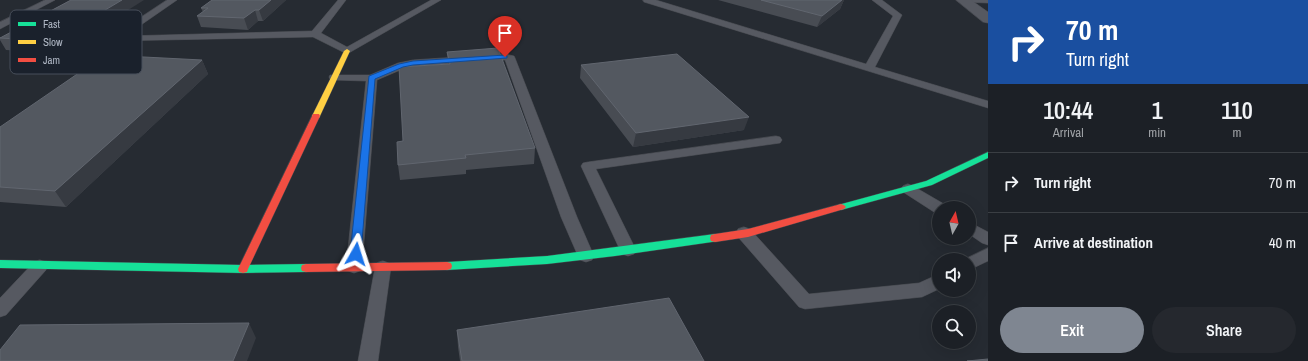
<!DOCTYPE html>
<html lang="en">
<head>
<meta charset="utf-8">
<style>
  body { margin:0; font-family:"Archivo Narrow",sans-serif; background:#25282e; color:#f1f3f6; height:100vh; display:flex; flex-direction:column; font-size:15px; white-space:nowrap }
  * { box-sizing:border-box; margin:0 }
  p { font-size:13px; color:#a0a3a7 }
  .icon { flex:none; width:22px; height:22px; fill:none; stroke:currentColor; stroke-width:2; stroke-linecap:round; stroke-linejoin:round }
  .map { position:relative; flex:1; overflow:hidden }
  .side { display:flex; flex-direction:column; background:#1c2026; width:320px }
  .side>* { flex:none }
  .hud { background:#1a4fa0; color:#fff; overflow:hidden }
  .needle { width:26px; rotate:8deg }
  .tools { position:absolute; left:932px; top:201px; display:grid; gap:8px }
  .tools a { display:grid; place-items:center; width:44px; height:44px; border-radius:50%; background:#1c2026; box-shadow:0 4px 16px #0002,0 0 0 1px #3a3e43; font-size:20px }
  .pin { position:absolute; display:grid; place-items:center; width:34px; height:34px; color:#fff; margin:-41px -17px; border-radius:50% 50% 50% 0; rotate:-45deg; box-shadow:0 0 4px #0007 }
  .pin .icon { rotate:45deg }
  .me { position:absolute; width:44px; margin:-22px; rotate:6deg; stroke-linejoin:round; filter:drop-shadow(0 0 3px #0008) }
  .turn { display:flex; align-items:center; gap:14px; height:84px; padding:0 12px; font-size:18px }
  .turn .icon { width:52px; height:52px; stroke-width:2.5 }
  .turn b { display:block; font-size:28px; line-height:34px }
  .eta { display:flex; justify-content:space-evenly; align-items:center; height:68px; text-align:center }
  .eta b { font-size:24px; font-weight:600; line-height:28px }
  .cta { display:flex; gap:8px; margin-top:auto; padding:8px 12px }
  .cta a { flex:1; height:46px; border-radius:24px; background:#7f8691; color:#fff; font-size:16px; font-weight:600; line-height:46px; text-align:center }
  .cta a+a { background:#25282e; color:#f1f3f6 }
  ul { padding:0; list-style:none }
  li { display:flex; align-items:center; gap:12px; height:60px; padding:0 12px; border-top:1px solid #3a3e43 }
  li div { flex:1 }
  li b { display:block; font-size:15px }
  li em { font-style:normal }
  main { display:flex; flex:1; min-height:0 }
  .map>svg:first-child { display:block }
  .lines { fill:none; stroke-linecap:round; stroke-linejoin:round }
  .lane-casing { stroke:#44474d; stroke-width:1 }
  .street-casing { stroke:#44474d; stroke-width:1 }
  .fast-casing { stroke:#44474d; stroke-width:1 }
  .slow-casing { stroke:#44474d; stroke-width:1 }
  .jam-casing { stroke:#44474d; stroke-width:1 }
  .lane { fill:#565961; fill-rule:evenodd }
  .street { fill:#565961; fill-rule:evenodd }
  .fast { fill:#16e098; fill-rule:evenodd }
  .slow { fill:#ffcf43; fill-rule:evenodd }
  .jam { fill:#f24e42; fill-rule:evenodd }
  .wall { fill:#484c53 }
  .shaded-wall { fill:#363a41 }
  .building { fill:#535860; stroke:#61666f }
  .route { fill:#1a73e8; stroke:#114b97 }
  .key { fill:#1a212c; stroke:#474e5a; stroke-width:1 }
  .key-label { font-size:11px; fill:#afb7c4 }
</style>
</head>
<body>
<main>
<div class="map">
<svg width="988" height="361" viewBox="0 0 988 361">
  <rect width="100%" height="100%" fill="#262b32"/>
  <g class="lines">
    <defs>
      <path id="lane" d="M45,0H55L0,29V22Z
        M167,0H177L125,36L312,31L338,0H346L321,33L347,47L431,0H441L347,54L313,37L111,41L109,39L111,37Z
        M643,0H656L866,64L893,16L872,0H882L902,15L875,67L988,101V108L644,2Z
        M959,0H988V3L963,2Z
        M505,54L514,56L515,58L577,217L594,256L592,260L586,262L580,260L578,256L561,217L505,60L413,66L405,68L377,80L362,267L360,271L354,273L348,271L346,267L366,81L334,80L330,79L329,77L330,75H370L398,63L413,60Z
        M776,136L780,137L782,140L780,143L596,169L636,250L634,254L628,256L622,254L620,250L581,166L583,163L588,162Z
        M908,184L913,186L944,204L946,208H939V213L934,212L903,192L901,189L903,186Z
        M969,222L988,232V245L982,243L969,234Z
        M744,227L750,229L809,294L919,283L939,274V289L922,297L805,309L799,307L738,237L736,233L738,229Z
        M988,248V261L969,270V260H963Z
        M40,260L46,262L48,266L46,270L6,315L0,317V298L34,262Z
        M383,261L389,263L391,267L378,361H358L375,267L377,263Z"/>
      <path id="street" d="M956,0H971L988,12V23L983,22Z"/>
      <path id="fast" d="M988,152V158L932,185L841,210L836,207L838,205L926,181Z
        M715,234L719,235L720,238L719,241L615,256L547,264L447,270L443,269L442,266L443,263L447,262L547,256Z
        M0,260L243,265L306,264L310,265L311,268L310,271L306,272L243,273L0,268Z"/>
      <path id="slow" d="M347,49L350,51L320,116L319,118H313L312,116L344,51Z"/>
      <path id="jam" d="M313,114H319L320,116L248,269L247,272L243,273L239,272L238,269Z
        M841,204L844,205L846,207L844,209L748,237L715,242L711,241L710,238L711,235L715,234L748,229Z
        M447,262L451,263L452,266L451,269L447,270L306,272L302,271L301,268L302,265L306,264Z"/>
    </defs>
    <use href="#lane" class="lane-casing"/>
    <use href="#street" class="street-casing"/>
    <use href="#fast" class="fast-casing"/>
    <use href="#slow" class="slow-casing"/>
    <use href="#jam" class="jam-casing"/>
    <use href="#lane" class="lane"/>
    <use href="#street" class="street"/>
    <use href="#fast" class="fast"/>
    <use href="#slow" class="slow"/>
    <use href="#jam" class="jam"/>
  </g>
  <path class="wall" d="M71,0L60,53L6,50L0,40V38Z
    M212,0H286L263,21H258L248,30L201,27L197,16L203,12L201,8Z
    M718,0H844L840,9L817,27Z
    M447,52L535,148L534,164L466,170V174L400,180L398,165L403,141L448,64Z
    M202,60L208,74L66,207L0,202V127Z
    M581,65L744,130L633,147L580,78Z
    M457,330L704,361H460L458,347Z"/>
  <path class="shaded-wall" d="M122,0H144L60,53L53,41Z
    M271,0H286L263,21L259,10Z
    M842,0H844L840,9L817,27L822,16Z
    M255,10L258,21L248,30L244,18Z
    M202,60L208,74L66,207L55,191Z
    M749,117L744,130L633,147L636,133Z
    M249,323L256,338L247,361H233Z"/>
  <path class="building" d="M71,0H122L53,41L0,38Z
    M212,0H271L259,10H255L244,18L197,16L208,8H201Z
    M761,0H842L822,16Z
    M498,48L535,148L465,155L466,158L398,165L397,142L403,141L399,67L450,64L447,52Z
    M677,54L749,117L636,133L581,65Z
    M105,55L202,60L55,191L0,187V127Z
    M669,298L704,361H462L457,330Z
    M249,323L233,361H0V350L20,325Z
    M988,359V361H967Z"/>
  <path class="route" d="M505,55L507,56V58L413,65L403,67L375,79L361,254L359,256H352L350,254L369,76L399,64L413,61Z"/>
  <rect x="10" y="10" width="132" height="64" rx="6" class="key"/>
  <rect x="18" y="22" width="18" height="4" fill="#16e098"/>
  <rect x="18" y="40" width="18" height="4" fill="#ffcf43"/>
  <rect x="18" y="58" width="18" height="4" fill="#f24e42"/>
  <g class="key-label">
    <text x="43" y="28">Fast</text>
    <text x="43" y="46">Slow</text>
    <text x="43" y="64">Jam</text>
  </g>
</svg>
<div class="tools">
<a><svg class="needle" viewBox="-14 -14 28 28"><path d="M0-13l5 13h-10z" fill="#e53935"/><path d="M0 13l5-13h-10z" fill="#a0a3a7"/></svg></a>
<a><svg class="icon" aria-label="sound" viewBox="0 0 24 24"><path d="M4 9h4l5-4v14l-5-4H4zM17 9q2 3 0 6"/></svg></a>
<a><svg class="icon" aria-label="search" viewBox="0 0 24 24"><circle cx="10" cy="10" r="6"/><path d="M15 15l6 6"/></svg></a>
</div>
<div class="pin" style="left:505px;top:57px;background:#d93025"><svg class="icon" aria-label="arrive" viewBox="0 0 24 24"><path d="M6 21V4h12l-3 4 3 4H6"/></svg></div>
<svg class="me" style="left:356px;top:254px" viewBox="-20 -20 40 40"><path d="M0-17L14 15 0 8-14 15z" fill="#1a73e8" stroke="#fff" stroke-width="4"/></svg>
</div>
<section class="side">
<div class="hud">
<div class="turn"><svg class="icon" aria-label="right" viewBox="0 0 24 24"><path d="M7 20v-9h11M14 6l5 5-5 5"/></svg><div><b>70 m</b>Turn right</div></div>
</div>
<div class="eta">
<div><b>10:44</b><p>Arrival</p></div>
<div><b>1</b><p>min</p></div>
<div><b>110</b><p>m</p></div>
</div>
<ul>
<li><svg class="icon" aria-label="right" viewBox="0 0 24 24"><path d="M7 20v-9h11M14 6l5 5-5 5"/></svg><div><b>Turn right</b></div><em>70 m</em></li>
<li><svg class="icon" aria-label="arrive" viewBox="0 0 24 24"><path d="M6 21V4h12l-3 4 3 4H6"/></svg><div><b>Arrive at destination</b></div><em>40 m</em></li>
</ul>
<div class="cta"><a>Exit</a><a>Share</a></div>
</section>
</main>
</body>
</html>
